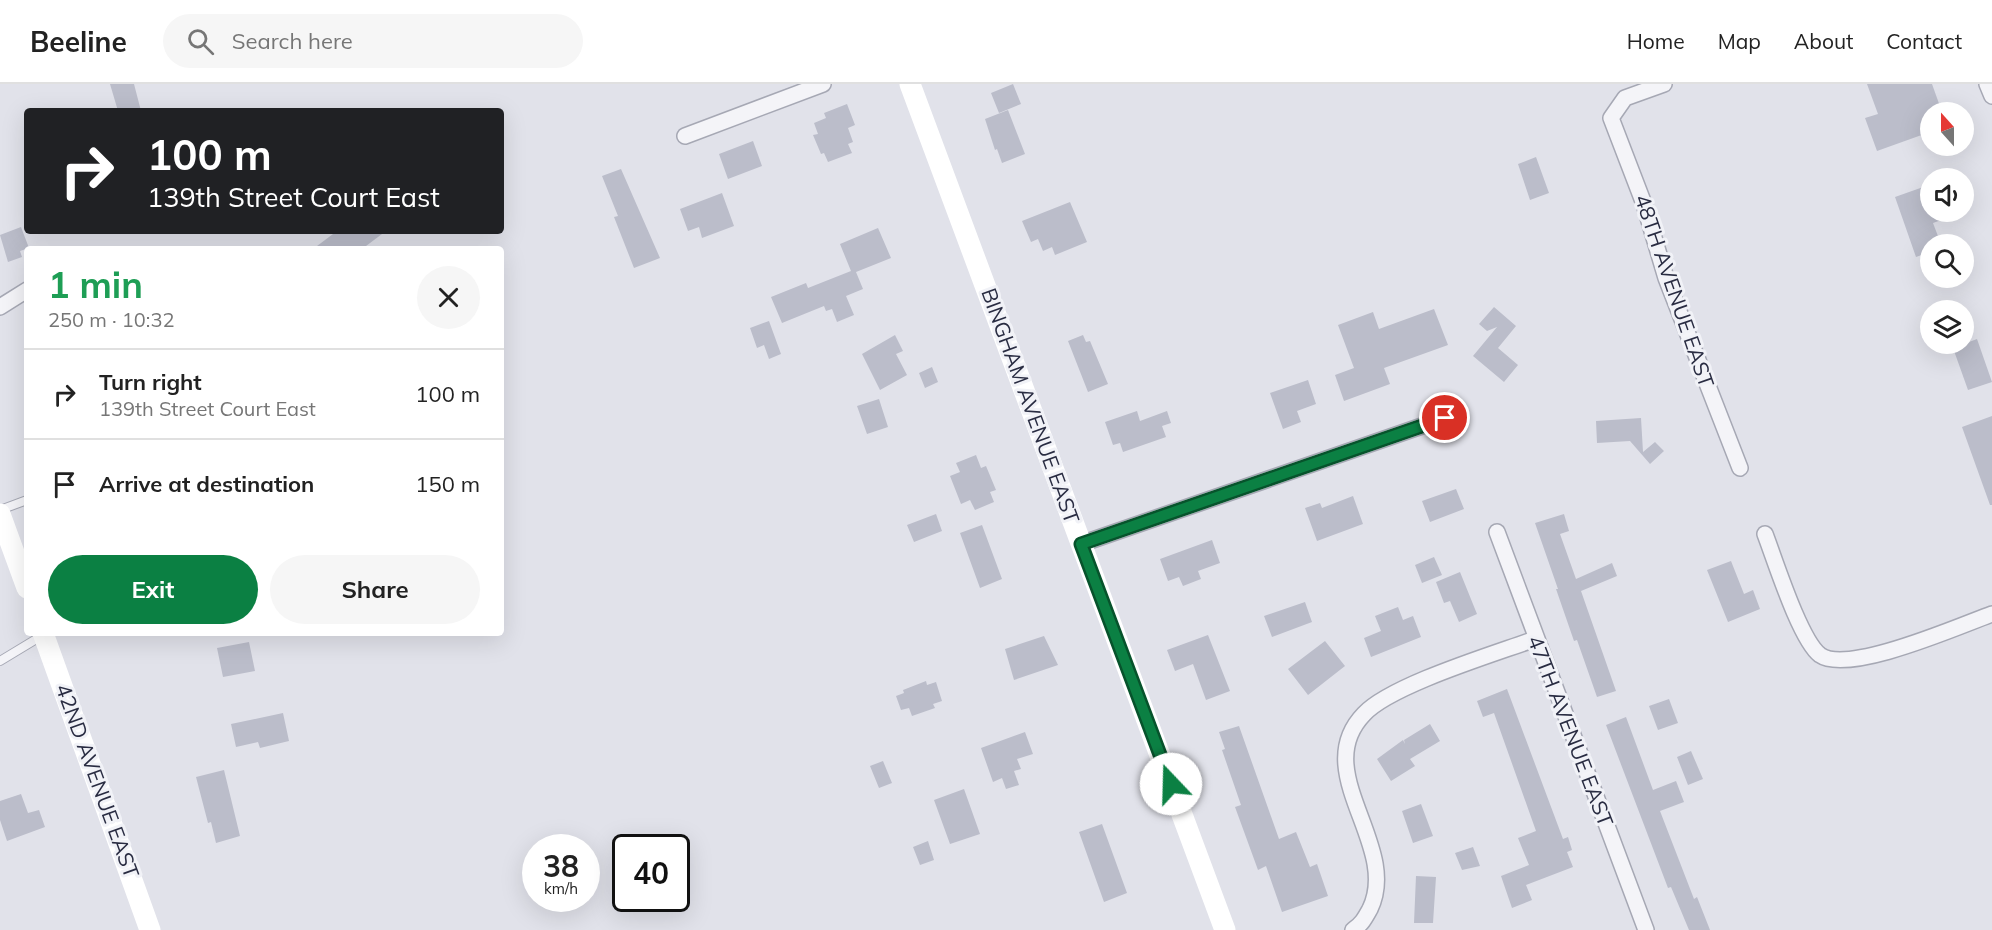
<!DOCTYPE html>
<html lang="en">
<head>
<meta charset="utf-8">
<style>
  body { margin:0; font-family:Mulish,sans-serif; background:#f6f6f6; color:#222; height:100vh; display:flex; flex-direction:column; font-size:22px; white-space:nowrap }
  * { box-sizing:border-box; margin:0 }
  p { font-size:20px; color:#767676 }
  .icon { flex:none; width:33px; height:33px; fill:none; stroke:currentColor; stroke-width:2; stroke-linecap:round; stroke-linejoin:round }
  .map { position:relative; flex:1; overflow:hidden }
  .panel { position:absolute; left:24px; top:162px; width:480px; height:390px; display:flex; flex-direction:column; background:#fff; border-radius:6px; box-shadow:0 6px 24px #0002 }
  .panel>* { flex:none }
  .guide { position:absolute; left:24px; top:24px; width:480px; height:126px; border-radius:6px; box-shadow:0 6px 24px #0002; background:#202124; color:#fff; overflow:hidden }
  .needle { width:39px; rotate:339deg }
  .tools { position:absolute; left:1920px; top:18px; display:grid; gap:12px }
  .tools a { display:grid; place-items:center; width:54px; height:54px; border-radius:50%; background:#fff; box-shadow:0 6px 24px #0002; font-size:30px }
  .speed { position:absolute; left:522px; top:750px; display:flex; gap:12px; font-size:30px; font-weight:700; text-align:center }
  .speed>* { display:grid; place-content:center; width:78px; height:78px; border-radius:50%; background:#fff; box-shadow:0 6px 24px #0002; line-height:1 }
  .speed small { font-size:15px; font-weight:400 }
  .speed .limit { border:3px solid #111; border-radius:9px; background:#fff; color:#111 }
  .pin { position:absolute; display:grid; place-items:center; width:51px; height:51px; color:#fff; margin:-26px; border:3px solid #fff; border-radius:50%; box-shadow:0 2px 6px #0007 }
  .me { position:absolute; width:66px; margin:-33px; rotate:339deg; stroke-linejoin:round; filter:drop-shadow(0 0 4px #0008) }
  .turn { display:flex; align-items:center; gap:21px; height:126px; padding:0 24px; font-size:27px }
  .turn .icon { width:78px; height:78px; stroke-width:2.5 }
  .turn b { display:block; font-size:42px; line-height:51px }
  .round { display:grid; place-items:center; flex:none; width:63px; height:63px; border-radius:32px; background:#f6f6f6 }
  .overview { display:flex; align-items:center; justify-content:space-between; height:102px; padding:0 24px }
  h1 { font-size:36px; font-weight:700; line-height:45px; color:#1e9e55 }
  .cta { display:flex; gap:12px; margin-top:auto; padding:12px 24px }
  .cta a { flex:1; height:69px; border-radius:36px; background:#0b8043; color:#fff; font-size:24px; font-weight:700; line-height:69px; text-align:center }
  .cta a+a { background:#f6f6f6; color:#222 }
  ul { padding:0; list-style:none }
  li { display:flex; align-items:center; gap:18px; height:90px; padding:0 24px; border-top:2px solid #e0e0e0 }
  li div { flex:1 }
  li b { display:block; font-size:22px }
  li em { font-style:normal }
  header { display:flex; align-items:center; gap:36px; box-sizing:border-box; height:84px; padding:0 30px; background:#fff; border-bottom:2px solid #e0e0e0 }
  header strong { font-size:28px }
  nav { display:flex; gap:33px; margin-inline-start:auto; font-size:21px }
  .search { width:420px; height:54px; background:#f6f6f6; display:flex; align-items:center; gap:15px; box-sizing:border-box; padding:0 21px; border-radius:33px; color:#767676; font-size:22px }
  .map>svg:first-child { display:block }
  .building { fill:#bbbdca }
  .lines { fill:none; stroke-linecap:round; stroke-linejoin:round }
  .lane-casing { stroke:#a6a8b4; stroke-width:10 }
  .street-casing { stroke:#a6a8b4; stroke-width:18 }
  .lane { stroke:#f4f4f8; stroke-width:8 }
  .street { stroke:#f4f4f8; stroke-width:15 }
  .secondary { stroke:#fff; stroke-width:21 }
  .route-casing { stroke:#07532c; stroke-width:15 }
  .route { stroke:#0b8043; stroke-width:10 }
  .labels { text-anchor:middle; stroke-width:6; stroke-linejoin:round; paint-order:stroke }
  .street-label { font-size:21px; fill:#292c42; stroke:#f1f2f7 }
</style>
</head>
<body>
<header>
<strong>Beeline</strong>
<div class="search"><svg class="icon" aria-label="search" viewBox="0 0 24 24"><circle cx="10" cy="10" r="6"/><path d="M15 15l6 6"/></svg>Search here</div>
<nav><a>Home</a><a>Map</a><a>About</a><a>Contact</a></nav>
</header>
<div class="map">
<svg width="1992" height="846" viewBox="0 0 1992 846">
  <rect width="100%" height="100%" fill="#e1e2ea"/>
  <path class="building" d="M110,0H134L141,27H118Z
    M1013,0L1021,20L999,29L991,9Z
    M1867,0H1932L1942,28H1930V48L1877,67L1865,34L1878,30Z
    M847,20L855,41L848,44L853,58L848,60L852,69L828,78L824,69L821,70L813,51L818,50L814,39L826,34L824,29Z
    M1008,26L1025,70L1002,79L997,65L995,66L985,35Z
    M753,57L762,82L728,95L719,70Z
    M1536,73L1549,109L1530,116L1518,80Z
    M621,85L660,174L634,184L614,133L618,132L602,92Z
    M1926,102L1930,114V128L1961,129L1933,139L1941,160H1930V168L1916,173L1895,113Z
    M722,109L734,142L702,154L699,143L688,147L680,125Z
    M1070,118L1087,158L1055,171L1052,163L1043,167L1038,155L1031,158L1022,137Z
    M21,143L29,164L20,167L22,173L8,178L0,151Z
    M878,144L891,174L856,188L863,205L846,212L854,231L837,238L832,225L826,227L824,222L782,239L771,213L806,199L808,204L851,187L840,160Z
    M337,147H386L362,165H313Z
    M1494,223L1516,242L1498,264L1518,281L1504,298L1473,272L1497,243L1487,247L1479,240Z
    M1434,225L1448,261L1384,284L1390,300L1344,317L1335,291L1354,284L1338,241L1373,228L1379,245Z
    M769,237L781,270L769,275L764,261L757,264L750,244Z
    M895,251L903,267L896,270L907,291L880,306L862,270Z
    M1083,251L1086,258L1090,257L1108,300L1088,308L1068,257Z
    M1977,255L1992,298L1968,306L1953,264Z
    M932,283L938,298L925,304L919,289Z
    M1308,296L1316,320L1297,327L1301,338L1283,345L1270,309Z
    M879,315L888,343L867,350L857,322Z
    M1137,327L1140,337L1167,327L1171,339L1162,342L1166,353L1123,368L1120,359L1113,361L1105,338Z
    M1992,332V421H1990L1962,343Z
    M1641,334L1643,368L1655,358L1664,367L1650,380L1630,357L1597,359L1596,337Z
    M976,371L981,384L986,382L996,406L990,408L994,418L975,426L970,416L961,420L950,392L960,388L956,379Z
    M1456,405L1464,425L1430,438L1422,417Z
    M1353,412L1363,440L1317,457L1305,424L1320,419L1322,424Z
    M936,430L942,447L914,458L907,441Z
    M1564,430L1569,447L1560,450L1576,495L1612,479L1617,492L1581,507L1616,607L1597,613L1577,556L1574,557L1556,505H1558L1535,439Z
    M982,441L1002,495L980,504L960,449Z
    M1212,456L1220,479L1198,487L1201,495L1183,502L1179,493L1168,497L1160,475Z
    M1434,473L1442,491L1422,499L1415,481Z
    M1731,477L1744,510L1753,506L1760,525L1728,538L1707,486Z
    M1460,488L1477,530L1459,538L1450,517L1444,519L1436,498Z
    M1305,518L1312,538L1272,553L1264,532Z
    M1398,523L1403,536L1413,532L1421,553L1371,573L1364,554L1381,547L1375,532Z
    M1208,551L1230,607L1206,616L1193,580L1175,587L1167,566Z
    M1044,552L1058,581L1014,596L1005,565Z
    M1325,557L1345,582L1308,611L1288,585Z
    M249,558L255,587L223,593L217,564Z
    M926,597L927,601L936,598L942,617L933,620L935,624L912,632L909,624L901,626L896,612L904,609L903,606Z
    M1507,605L1563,755L1568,753L1572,766L1567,768L1573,783L1526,801L1532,816L1512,824L1501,792L1529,781L1518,754L1536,747L1494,629L1483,633L1477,617Z
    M1669,615L1678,639L1658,646L1649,622Z
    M283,629L289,657L260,664L258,658L236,663L231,640Z
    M1626,633L1653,706L1676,697L1684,718L1660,727L1694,815L1697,813L1710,846H1689L1671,803L1668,804L1606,641Z
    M1430,640L1440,657L1410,675L1415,682L1391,697L1377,675L1403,656L1405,660L1404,656Z
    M1239,642L1279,755L1296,748L1310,783L1317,780L1328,812L1282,828L1266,782L1258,786L1235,723L1241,721L1222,666L1225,665L1219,648Z
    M1025,648L1033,670L1017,675L1021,685L1014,687L1019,701L1006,705L1002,694L993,698L981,664Z
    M1691,667L1703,695L1688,701L1677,673Z
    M883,677L892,699L879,704L870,682Z
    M224,686L240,752L216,759L211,738L208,739L196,693Z
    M964,705L980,750L950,760L934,716Z
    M21,710L28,729L39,726L45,743L7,757L0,736V717Z
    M1421,720L1433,752L1413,759L1402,727Z
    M1102,740L1127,809L1104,818L1079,748Z
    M928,757L934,776L920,781L913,763Z
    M1473,763L1480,782L1462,786L1455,769Z
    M1416,792L1436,793L1433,839H1414Z"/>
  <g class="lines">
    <defs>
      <path id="lane" d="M0,426L27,416
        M0,577L43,551"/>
      <path id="street" d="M1664,0L1625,14L1611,34L1644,120L1666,194L1740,384
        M1987,0L1992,12
        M685,52L823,0
        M0,223L27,206
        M1497,448L1646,846
        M1765,450C1775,476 1800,556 1820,571C1848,591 1959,542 1992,530
        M1081,460L1445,334
        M1353,846C1362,840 1365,834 1370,825C1401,761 1308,688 1364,630C1391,601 1494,570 1535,555"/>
    </defs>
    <use href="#lane" class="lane-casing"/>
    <use href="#street" class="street-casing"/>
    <use href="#lane" class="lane"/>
    <use href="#street" class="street"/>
    <path class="secondary" d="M910,0L1225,846
      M0,430L27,504
      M43,549L150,846"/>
  </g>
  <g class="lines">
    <defs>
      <path id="route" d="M1171,700L1081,460L1445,334"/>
    </defs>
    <use href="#route" class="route-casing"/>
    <use href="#route" class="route"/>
  </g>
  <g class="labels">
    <g class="street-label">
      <text transform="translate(1674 207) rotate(71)" y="7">48TH AVENUE EAST</text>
      <text transform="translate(1030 322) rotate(70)" y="7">BINGHAM AVENUE EAST</text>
      <text transform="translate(1570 647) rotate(69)" y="7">47TH AVENUE EAST</text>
      <text transform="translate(97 697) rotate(70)" y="7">42ND AVENUE EAST</text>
    </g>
  </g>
</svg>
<div class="tools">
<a><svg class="needle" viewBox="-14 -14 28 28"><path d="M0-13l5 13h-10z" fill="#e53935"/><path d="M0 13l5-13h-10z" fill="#767676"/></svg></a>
<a><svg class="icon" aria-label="sound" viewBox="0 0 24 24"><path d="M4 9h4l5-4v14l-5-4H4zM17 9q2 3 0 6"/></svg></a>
<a><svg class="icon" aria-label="search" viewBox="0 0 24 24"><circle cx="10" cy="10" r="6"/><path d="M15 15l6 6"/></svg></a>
<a><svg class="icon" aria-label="layers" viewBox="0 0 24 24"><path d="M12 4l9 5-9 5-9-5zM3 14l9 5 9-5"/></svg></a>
</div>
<div class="speed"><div>38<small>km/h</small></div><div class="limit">40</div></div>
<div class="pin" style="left:1445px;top:334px;background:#d93025"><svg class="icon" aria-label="arrive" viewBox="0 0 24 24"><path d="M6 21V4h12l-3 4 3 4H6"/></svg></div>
<svg class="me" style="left:1171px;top:700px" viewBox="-20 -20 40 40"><circle r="19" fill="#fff"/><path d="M0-13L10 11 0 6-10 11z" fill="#0b8043"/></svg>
<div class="guide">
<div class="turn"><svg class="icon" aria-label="right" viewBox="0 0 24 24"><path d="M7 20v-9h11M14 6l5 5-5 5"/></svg><div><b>100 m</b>139th Street Court East</div></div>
</div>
<section class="panel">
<div class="overview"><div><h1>1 min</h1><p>250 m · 10:32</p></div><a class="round"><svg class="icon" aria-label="close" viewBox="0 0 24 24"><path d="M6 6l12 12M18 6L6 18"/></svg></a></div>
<ul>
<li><svg class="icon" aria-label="right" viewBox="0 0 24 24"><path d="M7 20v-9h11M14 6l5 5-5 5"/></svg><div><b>Turn right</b><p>139th Street Court East</p></div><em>100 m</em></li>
<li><svg class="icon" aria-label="arrive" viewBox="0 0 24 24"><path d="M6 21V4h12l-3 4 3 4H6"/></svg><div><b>Arrive at destination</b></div><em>150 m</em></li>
</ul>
<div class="cta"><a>Exit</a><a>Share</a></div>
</section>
</div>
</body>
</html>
